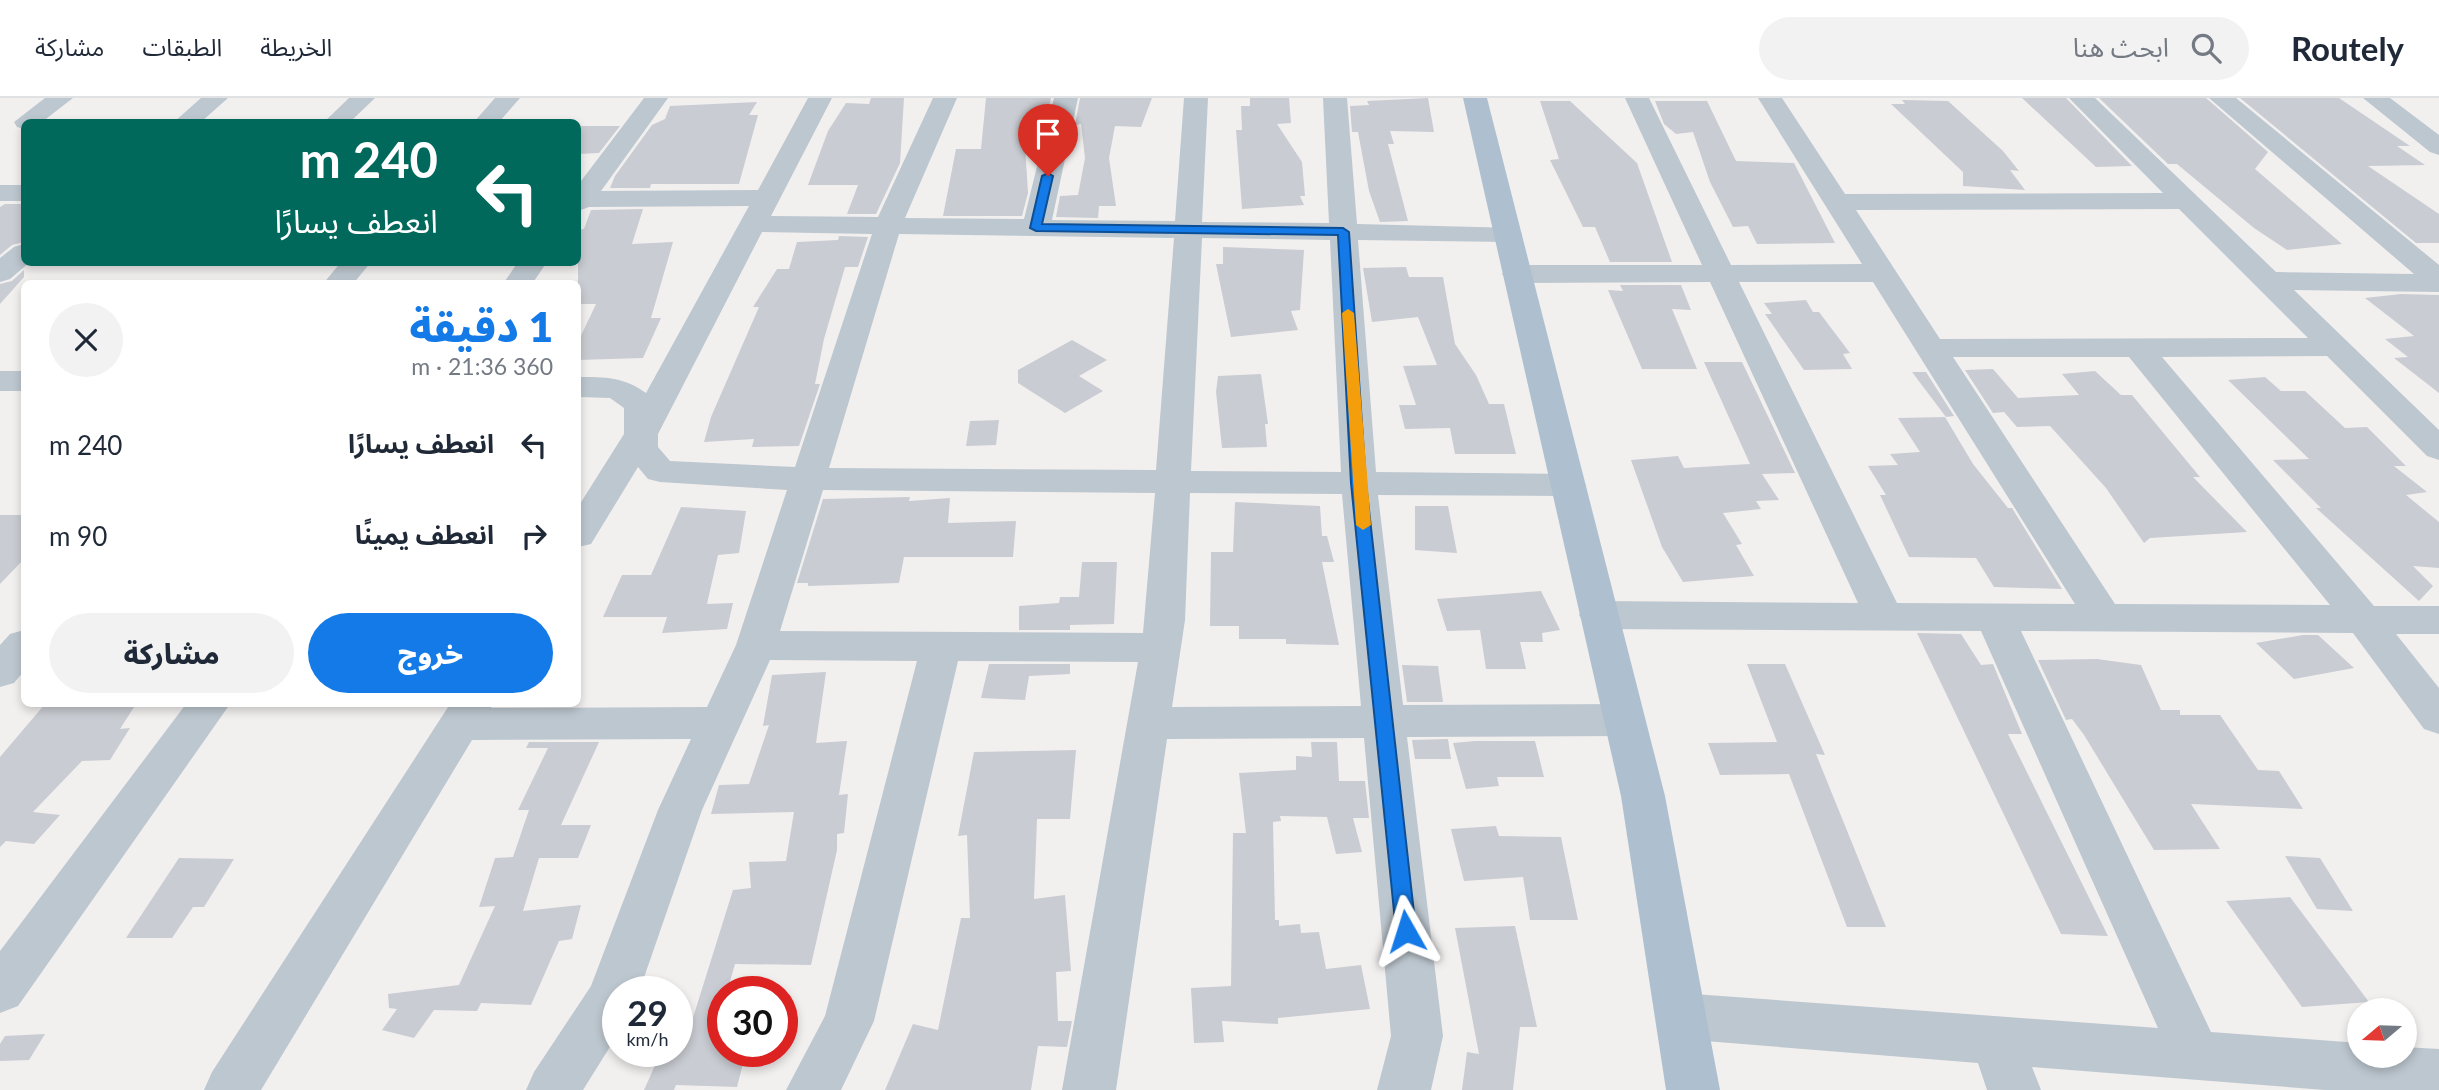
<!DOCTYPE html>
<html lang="ar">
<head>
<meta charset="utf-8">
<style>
  body { margin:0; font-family:Lato,"Noto Sans Arabic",sans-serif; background:#f2f2f3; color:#1f2937; direction:rtl; height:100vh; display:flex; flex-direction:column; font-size:26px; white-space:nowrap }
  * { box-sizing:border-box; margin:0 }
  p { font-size:23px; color:#747a83 }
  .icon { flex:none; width:38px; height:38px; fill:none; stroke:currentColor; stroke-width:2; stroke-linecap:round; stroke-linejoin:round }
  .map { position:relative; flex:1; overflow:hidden; direction:ltr }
  .drawer { position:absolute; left:21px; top:182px; width:560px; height:427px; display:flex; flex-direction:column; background:#fff; border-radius:10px; box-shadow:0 4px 10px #0003; direction:rtl }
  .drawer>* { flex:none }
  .hud { position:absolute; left:21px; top:21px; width:560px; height:147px; border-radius:10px; box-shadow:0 4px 10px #0003; direction:rtl; background:#00695c; color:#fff; overflow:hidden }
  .needle { width:46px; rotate:251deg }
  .controls { position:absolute; left:2347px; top:900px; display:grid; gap:14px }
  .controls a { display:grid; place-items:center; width:70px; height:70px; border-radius:50%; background:#fff; box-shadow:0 4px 10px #0003; font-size:35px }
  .speed { position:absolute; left:602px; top:878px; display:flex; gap:14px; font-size:35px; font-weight:700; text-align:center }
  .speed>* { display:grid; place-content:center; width:91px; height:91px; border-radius:50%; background:#fff; box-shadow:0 4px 10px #0003; line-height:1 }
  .speed small { font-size:18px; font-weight:400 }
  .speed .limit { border:10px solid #d22; background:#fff; color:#111 }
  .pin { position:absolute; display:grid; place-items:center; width:60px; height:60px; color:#fff; margin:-72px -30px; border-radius:50% 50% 50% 0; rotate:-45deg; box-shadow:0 0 7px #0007 }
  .pin .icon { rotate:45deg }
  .me { position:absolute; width:77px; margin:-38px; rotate:354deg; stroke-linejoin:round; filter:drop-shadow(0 0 5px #0008) }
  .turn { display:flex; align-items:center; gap:24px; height:147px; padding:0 28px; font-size:32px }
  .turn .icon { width:91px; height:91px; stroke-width:2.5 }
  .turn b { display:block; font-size:49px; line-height:60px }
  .round { display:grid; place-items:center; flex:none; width:74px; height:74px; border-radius:37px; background:#f2f2f3 }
  .overview { display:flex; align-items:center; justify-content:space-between; height:119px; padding:0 28px }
  h1 { font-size:42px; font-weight:800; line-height:52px; color:#147ae7 }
  .primary-button { display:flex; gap:14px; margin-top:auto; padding:14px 28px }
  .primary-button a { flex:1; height:80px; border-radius:42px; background:#147ae7; color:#fff; font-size:28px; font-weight:800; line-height:80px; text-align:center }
  .primary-button a+a { background:#f2f2f3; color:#1f2937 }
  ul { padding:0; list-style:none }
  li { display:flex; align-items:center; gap:21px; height:91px; padding:0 28px }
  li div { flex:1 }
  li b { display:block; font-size:26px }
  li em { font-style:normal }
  header { display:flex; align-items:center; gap:42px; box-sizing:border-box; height:98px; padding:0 35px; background:#fff; border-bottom:2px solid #e0e1e3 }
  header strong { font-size:33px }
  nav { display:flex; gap:38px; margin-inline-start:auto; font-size:24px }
  .search { width:490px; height:63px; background:#f2f2f3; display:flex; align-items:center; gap:18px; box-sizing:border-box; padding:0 24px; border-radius:38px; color:#747a83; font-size:26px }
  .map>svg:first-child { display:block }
  .building { fill:#c9ccd2 }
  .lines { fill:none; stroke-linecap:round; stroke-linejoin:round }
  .minor { fill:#bdc7cf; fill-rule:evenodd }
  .major { fill:#aec0cf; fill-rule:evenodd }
  .route { fill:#147ae7; stroke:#0d4f96; stroke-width:2 }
  .slow { fill:#f59e0b }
</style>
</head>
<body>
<header>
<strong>Routely</strong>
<div class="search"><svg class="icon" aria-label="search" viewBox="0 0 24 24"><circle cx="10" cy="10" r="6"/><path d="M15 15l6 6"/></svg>ابحث هنا</div>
<nav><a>الخريطة</a><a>الطبقات</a><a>مشاركة</a></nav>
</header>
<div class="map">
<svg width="2439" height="992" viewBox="0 0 2439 992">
  <rect width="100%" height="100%" fill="#f2efef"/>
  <path class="building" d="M871,0H904L900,65L876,116H847L858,87H808L828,33L846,5L869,6Z
    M986,0H1051L1044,29L1038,30L1030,47H1025L1028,95L1022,118H943L956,51H981Z
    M1080,0H1152L1141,29L1115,28L1109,60L1116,108H1099L1098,120L1056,119L1060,98L1078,97L1085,60L1081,26L1075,27Z
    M1250,0H1289L1291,25L1277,26L1302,64L1305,98H1300L1304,107L1242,111L1236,32H1242L1241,8H1250Z
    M1428,0L1434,34L1390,33L1394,46H1388L1408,123L1380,124L1369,93L1358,34H1352L1350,8L1369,7L1367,3Z
    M2022,0H2066L2132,68L2096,69Z
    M2099,0H2206L2268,54L2255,71L2342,146L2287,152L2254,130L2177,66H2168Z
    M2240,0H2339L2410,48H2397L2425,67L2368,68L2439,116V145H2416Z
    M1902,2L1948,3L2003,53L2019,73L2010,72L2025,92L1963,88V74L1891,6H1905Z
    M1540,3H1570L1637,65L1672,164H1610L1595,129H1583L1550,62L1559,61Z
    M1655,3H1707L1736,63L1794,65L1835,145L1757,146L1748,128L1733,129L1710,84L1693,34L1676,36L1664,26Z
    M757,4L749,17H758L739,86H651L650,90H610L615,78L652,27L665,21L670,8Z
    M578,28H620L599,55L578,56Z
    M24,106V144L12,147L0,157V109L5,106Z
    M643,111L632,146L673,144L651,220H661L643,260L578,262V244L596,206H578V132L584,131L591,112Z
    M839,138L868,139L858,169H845L824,241L815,286H820L799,348L752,349L754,341L704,344L711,319L759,209H753L777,171H789L797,144L838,142Z
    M1223,149L1304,152L1300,212L1291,213L1298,232L1231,239L1216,166H1223Z
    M1406,169L1409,179H1443L1455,246L1476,277L1489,306H1504L1516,356H1455L1450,330L1405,331L1399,307H1416L1403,268L1437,267L1418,219L1372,224L1363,170Z
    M24,172V179L0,206V186L12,183Z
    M1620,187H1681L1691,212L1672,211L1697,271H1642L1608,192L1623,193Z
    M2401,196L2439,197V295L2394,260L2408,259L2385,241L2414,238L2365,200Z
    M1806,202L1813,214H1819L1850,255L1843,256L1852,271L1804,272L1765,216H1772L1764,205Z
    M1072,242L1107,262L1079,278L1103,293L1065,315L1018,285V272Z
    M1704,264H1742L1795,375L1762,376L1779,402L1756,403L1761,411L1723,415L1742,446L1736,447L1754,478L1683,484L1662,449L1631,362L1678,358L1684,370L1750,366Z
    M1993,271L2018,300L2079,297L2062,276L2095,273L2121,297H2132L2200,379H2193L2247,434L2150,440L2144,445L2106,390L2050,328L2017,329L2004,314L1993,315L1965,272Z
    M1912,274H1926L1954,318L1946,319Z
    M1261,276L1268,326H1265L1267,349L1222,350L1216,294L1218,278Z
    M2265,279L2281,293H2305L2345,330L2367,329L2406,368H2394L2427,394L2406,397L2439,424V470L2413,468L2433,488L2419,503L2316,410H2321L2273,362L2309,361L2228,282Z
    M1945,319L1973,366L2008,410H2012L2062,491L1994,489L1976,460L1909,459L1880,397H1886L1868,368L1898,367L1890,356L1920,354L1898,320Z
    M999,322L996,347L966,348L970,323Z
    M910,399L909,403L950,400L948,425L1016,423L1013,459H904L899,485L808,488V485H797L823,401Z
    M1235,404L1320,408L1322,438H1327L1334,464H1322L1339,547L1286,546V541H1239V528H1210L1211,454H1233Z
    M1415,408H1448L1457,455L1415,452Z
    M681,409L746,413L739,455L718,457L707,506L733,505L727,531L662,535L667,519H603L622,477H651Z
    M0,417H24V461L0,486Z
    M1082,464H1117L1114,526L1070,527V532H1019V508L1059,505L1060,499H1079Z
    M1541,493L1560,532L1542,535L1543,544H1520L1526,571H1486L1480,532L1447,533L1437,501Z
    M1917,535L1961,536L1981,567L1993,566L2022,636H2008L2108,838L2061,836Z
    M2303,537H2318L2354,570L2294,581L2256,545Z
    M2097,561L2141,567L2161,612H2180V617H2220L2258,672L2279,673L2303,711L2191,706L2220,751L2154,752L2084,637L2072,621L2066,622L2038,562Z
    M989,566H1070V576L1029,578L1025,602L981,600Z
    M1747,566H1785L1825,657L1816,656L1886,829H1847L1789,676L1720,677L1708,645L1777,644Z
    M1402,567L1438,568L1443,604H1407Z
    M826,574L816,645L847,643L839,697L848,696L844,735L837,736V752L811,867L735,866L727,894H723V954H746L737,989L676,987L674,992H644L661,954H677V924L691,926L733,792L751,790L749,764L786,763L794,714L711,716L719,687L749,686L769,627L763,628L772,577Z
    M45,606H136L120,631L130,630L110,662L82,663L33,714L60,717L34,746L6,743L0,749V659Z
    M1448,641L1451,661H1415L1412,642Z
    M1475,643H1535L1544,679H1497L1499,688L1466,691L1453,645Z
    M529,644H599L561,727H591L578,760H539L523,813L581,807L572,841L559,843L531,907L481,905L477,913L434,912L414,940L382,932L397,911L389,910L388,896L459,887L495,808L479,809L495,760L513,759L529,712H518L548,650H526Z
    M1311,644H1337L1339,683H1365L1369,720H1353L1362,754L1336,756L1327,719L1280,718L1281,723L1273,724L1275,822H1279V828L1300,826L1301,835L1319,834L1326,871L1361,867L1370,911L1278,920V926L1222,923L1224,944L1194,945L1191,890L1231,888L1233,735H1246L1239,675L1296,672V658L1312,659Z
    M1076,652L1070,721H1037L1034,801L1065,797L1071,873L1056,874L1058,923H1072L1067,949L1038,948L1031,992H885L913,926L938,932L961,820H970L967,737L958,738L974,654Z
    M1496,728L1499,738L1561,739L1578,822H1530L1523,779L1464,783L1451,731Z
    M2285,758L2320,760L2353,813L2317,811Z
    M179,760L234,761L204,809H193L172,840H126Z
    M2290,799L2369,904L2302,909L2226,803Z
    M1515,828L1537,929H1520L1513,992H1462L1467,954L1479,956L1455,830Z
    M45,936L29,962L0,963V946L5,938Z"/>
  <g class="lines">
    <path class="minor" d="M45,0H73L42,24H24V31L17,29L14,24Z
      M201,0H228L201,24H174Z
      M349,0H375L350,24H324Z
      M495,0H520L499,24H474Z
      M644,0H668L601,93L758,92L808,0H832L771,118L878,119L933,0H957L905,120L1024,121L1054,0H1078L1052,122L1175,123L1184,0H1208L1202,124L1329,125L1323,0H1347L1357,126L1518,130L1522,136L1518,142L1508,144L1358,142L1376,374L1568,376L1580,379L1586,387L1580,395L1568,398L1378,397L1403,607L1624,606L1639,611L1645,622L1639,633L1624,638L1407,639L1443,938L1431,992H1377L1391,938L1364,640L1167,641L1116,992H1062L1138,564L958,563L874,923L841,992H786L825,918L917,563L770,562L702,712L639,894H618V936L583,992H526L534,974L591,888L658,712L691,641L472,642L261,992H204L212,974L450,606H493L491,610L707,609L736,547L787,392L660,384L648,381L638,369L591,446L578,449V409L624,336V310L610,300L578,299V279C605,279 624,279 646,295L749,108L589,109L578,113V87ZM762,134L872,136L795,369L670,363L658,349V336ZM899,136L1174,140L1156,372L829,370ZM1202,140L1330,142L1341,374L1191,373ZM823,392L1155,395L1143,535L780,533ZM1190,395L1342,396L1361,608L1172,609L1185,522Z
      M1625,0H1649L1731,167L1862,166L1758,0H1782L1845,96L2163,95L2069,0H2095L2276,174L2414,176L2209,0H2236L2439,167V194L2294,192L2439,332V362L2427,358L2327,258L2162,259L2374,508H2439V536H2396L2439,590V636L2424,631L2353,535L2021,533L2211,934L2359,945V957H2404V949L2439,951V992H2325L2032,969L2041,992H1987L1978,965L1680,941L1662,934L1655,918L1662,902L1680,895L2158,930L1981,533L1599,531L1585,527L1579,517L1585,507L1599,503L1858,505L1710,184L1517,185L1507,182L1502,176L1507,170L1517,167H1702ZM2179,111L2308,240L1940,241L1856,112ZM1739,184H1873L2075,506L1897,505ZM1953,259H2129L2330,507L2115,506Z
      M2363,0H2390L2439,37V57L2430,54Z
      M0,87H24V103H0Z
      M24,146V164H30L10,181L0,184V160L14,149Z
      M341,164H371L353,186H323Z
      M518,164H547L532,186H503Z
      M0,273H24V293H0Z
      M24,532V573L14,585L0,589V547L10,536Z
      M186,606H230L18,908L0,915V853Z"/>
    <path class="major" d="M1463,0H1487L1665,698L1720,992H1666L1621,698Z"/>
  </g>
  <path class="route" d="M1048,75L1053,78L1042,126L1343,130L1349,134L1366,385L1416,833L1413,839L1406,842L1399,839L1396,833L1351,385L1338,137L1036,133L1030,130L1042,78Z"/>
  <path class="slow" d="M1348,211L1354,215L1371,427L1363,432L1356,427L1342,215Z"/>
</svg>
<div class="controls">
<a><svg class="needle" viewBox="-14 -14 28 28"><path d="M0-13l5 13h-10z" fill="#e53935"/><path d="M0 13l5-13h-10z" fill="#747a83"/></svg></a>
</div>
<div class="speed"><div>29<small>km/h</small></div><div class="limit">30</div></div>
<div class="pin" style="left:1048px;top:78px;background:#d93025"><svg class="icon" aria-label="arrive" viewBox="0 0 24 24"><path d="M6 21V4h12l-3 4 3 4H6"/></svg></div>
<svg class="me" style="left:1406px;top:833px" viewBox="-20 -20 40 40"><path d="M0-17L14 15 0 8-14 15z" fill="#147ae7" stroke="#fff" stroke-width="4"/></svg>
<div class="hud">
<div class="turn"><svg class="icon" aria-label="left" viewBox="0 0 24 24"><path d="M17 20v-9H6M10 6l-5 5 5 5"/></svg><div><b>240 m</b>انعطف يسارًا</div></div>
</div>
<section class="drawer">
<div class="overview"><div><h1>1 دقيقة</h1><p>360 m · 21:36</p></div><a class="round"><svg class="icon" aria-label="close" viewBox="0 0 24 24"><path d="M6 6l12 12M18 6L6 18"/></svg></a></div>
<ul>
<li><svg class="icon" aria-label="left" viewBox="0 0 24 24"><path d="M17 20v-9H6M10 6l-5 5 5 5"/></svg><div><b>انعطف يسارًا</b></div><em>240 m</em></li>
<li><svg class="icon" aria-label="right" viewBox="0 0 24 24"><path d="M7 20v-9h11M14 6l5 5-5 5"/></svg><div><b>انعطف يمينًا</b></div><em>90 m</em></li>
</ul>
<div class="primary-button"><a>خروج</a><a>مشاركة</a></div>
</section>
</div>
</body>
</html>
